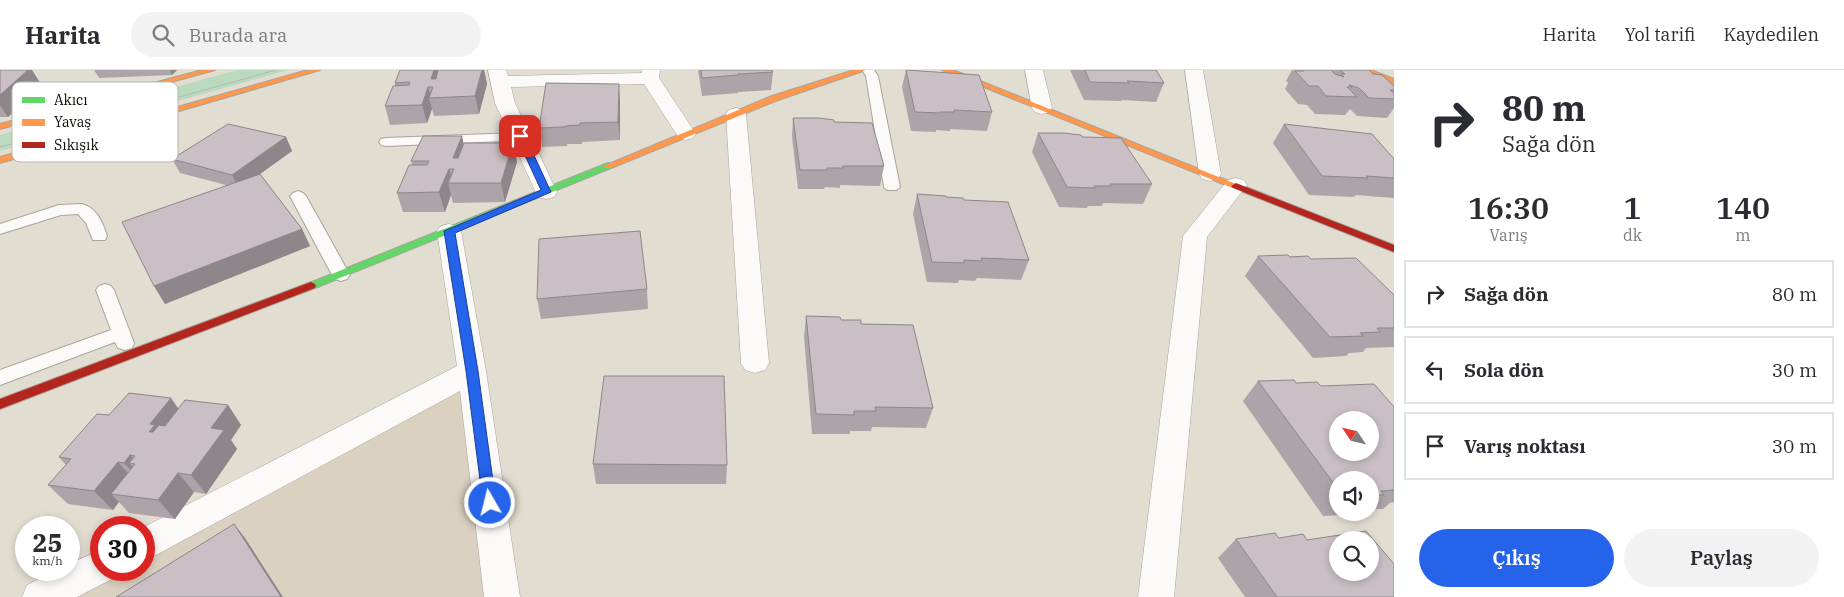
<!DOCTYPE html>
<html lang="tr">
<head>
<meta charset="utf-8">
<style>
  body { margin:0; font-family:"IBM Plex Serif",serif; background:#f2f2f3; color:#2b2b33; height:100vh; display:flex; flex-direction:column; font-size:19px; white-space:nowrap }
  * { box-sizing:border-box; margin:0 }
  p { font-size:16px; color:#7c7c81 }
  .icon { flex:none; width:28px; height:28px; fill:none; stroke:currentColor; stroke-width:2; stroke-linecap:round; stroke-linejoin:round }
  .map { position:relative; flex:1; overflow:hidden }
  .sheet { display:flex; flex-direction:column; background:#fff; width:450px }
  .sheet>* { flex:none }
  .top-card { background:#fff; color:#2b2b33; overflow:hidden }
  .needle { width:32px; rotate:305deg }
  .controls { position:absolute; left:1329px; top:341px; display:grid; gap:10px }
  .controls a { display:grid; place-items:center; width:50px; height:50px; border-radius:50%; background:#fff; box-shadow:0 2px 8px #0003; font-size:25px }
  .speed { position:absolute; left:15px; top:446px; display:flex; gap:10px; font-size:25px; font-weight:700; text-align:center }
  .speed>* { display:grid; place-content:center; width:65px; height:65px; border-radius:50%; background:#fff; box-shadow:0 2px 8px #0003; line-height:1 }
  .speed small { font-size:12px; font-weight:400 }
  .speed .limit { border:8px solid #d22; background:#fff; color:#111 }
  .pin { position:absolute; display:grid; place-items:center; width:42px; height:42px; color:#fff; margin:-21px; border-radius:10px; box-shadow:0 2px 8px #0006 }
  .me { position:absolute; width:55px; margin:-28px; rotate:352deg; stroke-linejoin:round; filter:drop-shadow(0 0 4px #0008) }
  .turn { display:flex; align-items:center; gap:18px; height:105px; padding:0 25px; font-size:22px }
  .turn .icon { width:65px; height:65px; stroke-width:2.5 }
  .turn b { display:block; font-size:35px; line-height:42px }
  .eta { display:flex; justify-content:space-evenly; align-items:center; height:85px; text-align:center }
  .eta b { font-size:30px; font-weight:600; line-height:35px }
  .cta { display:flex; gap:10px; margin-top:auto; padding:10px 25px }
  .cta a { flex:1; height:58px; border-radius:30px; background:#2563eb; color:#fff; font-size:20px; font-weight:600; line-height:58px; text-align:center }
  .cta a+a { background:#f2f2f3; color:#2b2b33 }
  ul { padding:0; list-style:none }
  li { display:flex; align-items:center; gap:15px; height:68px; margin:0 10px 8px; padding:0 15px; border:2px solid #e1e1e2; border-radius:0px }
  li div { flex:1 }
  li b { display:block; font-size:19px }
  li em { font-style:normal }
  header { display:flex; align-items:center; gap:30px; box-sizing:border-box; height:70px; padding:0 25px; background:#fff; border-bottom:1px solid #e1e1e2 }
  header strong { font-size:24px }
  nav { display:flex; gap:28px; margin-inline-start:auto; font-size:18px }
  .search { width:350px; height:45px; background:#f2f2f3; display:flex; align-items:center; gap:12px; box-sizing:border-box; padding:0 18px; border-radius:28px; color:#7c7c81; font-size:19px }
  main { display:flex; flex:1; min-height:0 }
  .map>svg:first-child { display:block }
  .education { fill:#dad1c0 }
  .green { fill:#b9dabc }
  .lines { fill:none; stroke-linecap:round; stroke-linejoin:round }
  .lane-casing { stroke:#a8a49b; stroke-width:2 }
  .street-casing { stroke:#a8a49b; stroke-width:1 }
  .fast-casing { stroke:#a8a49b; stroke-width:2 }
  .slow-casing { stroke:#a8a49b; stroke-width:2 }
  .jam-casing { stroke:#a8a49b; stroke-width:2 }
  .lane { fill:#fbfaf8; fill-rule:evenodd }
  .street { fill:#fbfaf8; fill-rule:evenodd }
  .fast { fill:#63d668; fill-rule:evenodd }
  .slow { fill:#ff974d; fill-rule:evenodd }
  .jam { fill:#b3261e; fill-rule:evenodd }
  .tram { stroke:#b8b7b4; stroke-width:1 }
  .wall { fill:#ada4a9 }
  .shaded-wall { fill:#8d868a }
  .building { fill:#c9bfc5; stroke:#8d868a; fill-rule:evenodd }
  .route { fill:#2563eb; stroke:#184099 }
  .key { fill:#fff; stroke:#b8b7b5; stroke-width:1 }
  .key-label { font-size:14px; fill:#120f08 }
</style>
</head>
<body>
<header>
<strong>Harita</strong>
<div class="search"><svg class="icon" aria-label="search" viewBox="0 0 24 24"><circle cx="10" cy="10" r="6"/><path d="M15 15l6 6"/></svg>Burada ara</div>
<nav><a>Harita</a><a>Yol tarifi</a><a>Kaydedilen</a></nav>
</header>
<main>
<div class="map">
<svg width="1394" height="527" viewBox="0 0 1394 527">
  <rect width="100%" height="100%" fill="#e2ddd1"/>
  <path class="education" d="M472,301L502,527H33L101,492V500H144V470Z"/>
  <path class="green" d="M238,0H288L0,81V65Z"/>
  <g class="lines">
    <defs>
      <path id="lane" d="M862,0H874L878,6L900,117L897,120H887L884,117L866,6Z
        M520,63L527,67L525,70L386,76L381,75L379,72L381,69L386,68Z
        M298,121L303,123L306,126L350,205L347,209L341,211L335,209L332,205L290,126L293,123Z
        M82,134C97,138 103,153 107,166L105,170H93L86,153L78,144L61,145L0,164V154L59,135Z
        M105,214L111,216L114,220L134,273L132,278L125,280L118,278L115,272L0,315V300L111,260L96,220L99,216Z"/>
      <path id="street" d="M488,0H506L508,6L642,3V0H660L659,8L696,64L693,68L686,70L679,68L644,14L511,17L515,33L557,122L554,127L546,129L538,127L495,33Z
        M1025,0H1043L1052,38L1049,42L1042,44L1035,42L1032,38Z
        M1185,0H1203L1221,104L1218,109L1210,111L1202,109L1199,104Z
        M736,38L743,40L746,44L769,293L765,300L755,303L745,300L741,293L726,44L729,40Z
        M1236,108L1244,110L1247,115L1207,167L1174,527H1138L1183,166L1228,110Z
        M449,154L457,156L461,161L486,301L520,527H484L460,321L156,485L144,490V458H142L457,296L437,161L441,156Z
        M101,480V500H117L114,508L77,527H22L27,515L57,500H69V494Z"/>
      <path id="fast" d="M608,93L611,94V98L315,218H307L306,216L307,214Z"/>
      <path id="slow" d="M202,0H215L0,59V54Z
        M308,0H320L0,93V87Z
        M854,0H866L778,30L611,98H605L604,96L772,26Z
        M942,0H953L1241,116L1239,118H1233Z
        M1361,0H1371L1394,9V14Z"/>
      <path id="jam" d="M1236,113L1394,175V182L1233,118L1231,116Z
        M311,212L315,214L316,216L315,218L0,339V329Z"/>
    </defs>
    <use href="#lane" class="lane-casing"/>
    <use href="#street" class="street-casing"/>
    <use href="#fast" class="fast-casing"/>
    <use href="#slow" class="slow-casing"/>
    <use href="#jam" class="jam-casing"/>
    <use href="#lane" class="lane"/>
    <use href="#street" class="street"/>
    <use href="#fast" class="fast"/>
    <use href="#slow" class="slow"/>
    <use href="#jam" class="jam"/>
    <path class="tram" d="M0,77L276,0"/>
  </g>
  <path class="wall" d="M0,0H32L42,16L8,47H0Z
    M94,0H177L172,5L99,8Z
    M400,0H484L487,14L479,44L434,46L432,39L427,53L390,55L385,36L395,16V13Z
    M698,0H772L773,2L771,20L738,22V23L702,26Z
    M906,0L992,42L987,61L950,59V61L936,60V62L911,61L902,17Z
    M1070,0H1156L1164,13L1156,32L1122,30L1121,31L1084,30Z
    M1292,0H1331L1332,1V0H1369L1373,4L1394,16V38L1387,48L1357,46L1350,39L1345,45L1315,44L1307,35L1298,34L1285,19L1288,13L1286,11Z
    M620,32V70L582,72V74H567V76L542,77L539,58Z
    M793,48L834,52L884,96L880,116L840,115V118L825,117L824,119H798L792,67Z
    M1284,54L1394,89V128L1356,125L1354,127L1309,125L1273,73Z
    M1038,63L1082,67L1152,114L1143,134L1103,133L1102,136H1088L1087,138L1059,137L1032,82Z
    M462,66L463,74L517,92L505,132L453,133L451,125L445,142H403L397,123L412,95L411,91Z
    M286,67L292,81L260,104L302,159L310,176L165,234L154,216L226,115L180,103L172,89Z
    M917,124L946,127L964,130L1029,190L1021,210L977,208L975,211L959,210L958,213L927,212L913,144Z
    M1258,186L1290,187L1311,189L1394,225V277L1366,278L1363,282L1349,283L1346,286L1313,288L1245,206Z
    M647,219L648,239L541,249L537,229Z
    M806,246L841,250L861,254L933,338L926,358L872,357L871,361H850V364H812L804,267Z
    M1258,311L1296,313L1321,316L1394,337V432L1390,433L1383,439H1370V410H1338V442H1365L1363,444L1323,446L1243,331Z
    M228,335L241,355L231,370L237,379L206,424L194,422L175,449L129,443L119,432L113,440L68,434L48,415L66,395L59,387L109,345Z
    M593,394L727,395L726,414H596Z
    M1279,468L1307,470L1394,527H1245L1218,488L1236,469Z"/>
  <path class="shaded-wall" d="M28,0H32L42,16L8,47L0,35V25Z
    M170,0H177L172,5Z
    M434,0H439L441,10L431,9Z
    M482,0H484L487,14L479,44L475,26Z
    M619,14L620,32V70L618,52Z
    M428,17L431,28H429L432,39L427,53L422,35Z
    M462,66L466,85L458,107L453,88Z
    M286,67L292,81L239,119L232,105Z
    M513,73L517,92L505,132L501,113Z
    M449,99L453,113H448L451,125L445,142L439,122Z
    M302,159L310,176L165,234L154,216Z
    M171,328L185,348L168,371L149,362L150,354Z
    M228,335L241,355L231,370L237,379L206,424L191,405L211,358Z
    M130,385L147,404L135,394L129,393L143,409L142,412L124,393Z
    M118,392L135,411L111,424L119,432L113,440L94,421Z
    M178,403L194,422L175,449L158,430Z
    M234,454L245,468L283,527H281Z"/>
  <path class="building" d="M0,0H28L0,25Z
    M400,0H434L431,9H436L438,0H482L475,26L429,28L433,17H428L422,35L385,36L393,16L409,15L410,12L395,13Z
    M701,0H772L773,2L738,4V5L702,8Z
    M906,0L979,5L992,42L954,40V42H940V43L915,42Z
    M1085,0H1156L1164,13L1127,11L1129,13L1090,12Z
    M1303,0H1331L1335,4L1344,7L1341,4H1345L1340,0H1369L1373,4L1382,5L1394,16V20H1390L1394,23V29L1369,28L1359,18L1349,15L1352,17H1347L1357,27L1326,26L1318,16H1309L1295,1H1304Z
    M546,13L619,14L618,52L580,53V55L565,56L564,57L539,58Z
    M793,48H819L834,50V52L872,53L884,96H843V98H827V100H800Z
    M228,54L286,67L232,105L172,89Z
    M1284,54L1372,64L1394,89V108L1366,106L1368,108L1322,106Z
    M1038,63H1064L1081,65L1082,67L1121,68L1152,114H1110L1111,116H1094L1095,118L1067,117Z
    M423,66H462L453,88H458L464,73H513L501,113H448L454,99H449L439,122L397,123L409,95H427L429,91H411Z
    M260,104L302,159L154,216L122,152Z
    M917,124L946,126V127L963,128L964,130L1008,132L1029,190L981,188L982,191L964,190V193L932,192Z
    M640,161L647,219L537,229L539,169Z
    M1288,185L1290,187L1308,186L1311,189L1356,188L1394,225V258H1377L1380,262L1360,263L1363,266L1330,267L1258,186Z
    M806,246L840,247L841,250H861V254L913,255L933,338L875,337L876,341H854V345L816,344Z
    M604,306H724L727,395L593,394Z
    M1294,310L1296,313L1317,312L1321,316L1374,314L1394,337V420L1381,421L1384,425H1370V410H1338V419L1258,311ZM1338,350H1370V382H1338Z
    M129,323L171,328L150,354L155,355L149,362H153L159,355L165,356L185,330L228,335L211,358L224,360L191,405L178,403L158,430L111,424L135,394L129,393L135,386L130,385L124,393L118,392L94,421L48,415L71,389L59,387L97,344L109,345Z
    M234,454L281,527H116Z
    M1366,461L1394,494V527H1277L1236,469L1275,463L1279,468L1303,464L1307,470ZM1338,470H1370V502H1338Z"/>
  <path class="route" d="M520,64L525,66L551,122L455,163L478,301L496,433L494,437L490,439L485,437L483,433L466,301L444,161L541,120L516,66Z"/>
  <rect x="12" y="12" width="166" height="80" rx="8" class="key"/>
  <rect x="22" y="27" width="23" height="6" fill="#63d668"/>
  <rect x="22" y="49" width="23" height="7" fill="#ff974d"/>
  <rect x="22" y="72" width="23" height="6" fill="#b3261e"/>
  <g class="key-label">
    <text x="54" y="35">Akıcı</text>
    <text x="54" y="57">Yavaş</text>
    <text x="54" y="80">Sıkışık</text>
  </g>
</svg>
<div class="controls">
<a><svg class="needle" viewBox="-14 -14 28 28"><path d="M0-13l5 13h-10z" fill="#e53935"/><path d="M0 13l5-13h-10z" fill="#7c7c81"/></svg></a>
<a><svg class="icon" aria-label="sound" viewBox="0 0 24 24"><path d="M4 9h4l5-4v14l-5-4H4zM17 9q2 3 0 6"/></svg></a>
<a><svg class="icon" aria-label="search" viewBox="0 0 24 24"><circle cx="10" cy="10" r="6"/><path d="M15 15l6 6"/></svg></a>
</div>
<div class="speed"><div>25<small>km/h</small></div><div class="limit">30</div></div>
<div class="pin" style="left:520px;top:66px;background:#d93025"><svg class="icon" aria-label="arrive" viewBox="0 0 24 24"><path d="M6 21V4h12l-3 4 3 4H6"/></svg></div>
<svg class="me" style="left:490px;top:433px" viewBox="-20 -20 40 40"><circle r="17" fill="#2563eb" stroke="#fff" stroke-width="3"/><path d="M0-11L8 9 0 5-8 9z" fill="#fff"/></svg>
</div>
<section class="sheet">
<div class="top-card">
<div class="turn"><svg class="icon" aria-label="right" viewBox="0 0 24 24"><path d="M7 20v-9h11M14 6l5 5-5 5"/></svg><div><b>80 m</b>Sağa dön</div></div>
</div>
<div class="eta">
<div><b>16:30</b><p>Varış</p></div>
<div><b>1</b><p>dk</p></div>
<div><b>140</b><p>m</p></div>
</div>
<ul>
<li><svg class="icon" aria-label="right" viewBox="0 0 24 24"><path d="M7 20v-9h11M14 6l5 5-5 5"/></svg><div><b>Sağa dön</b></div><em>80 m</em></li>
<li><svg class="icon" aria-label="left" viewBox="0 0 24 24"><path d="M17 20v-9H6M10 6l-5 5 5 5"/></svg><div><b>Sola dön</b></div><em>30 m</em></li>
<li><svg class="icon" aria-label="arrive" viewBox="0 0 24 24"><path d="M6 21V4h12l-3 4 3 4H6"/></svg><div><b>Varış noktası</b></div><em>30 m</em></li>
</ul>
<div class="cta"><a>Çıkış</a><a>Paylaş</a></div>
</section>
</main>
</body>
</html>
